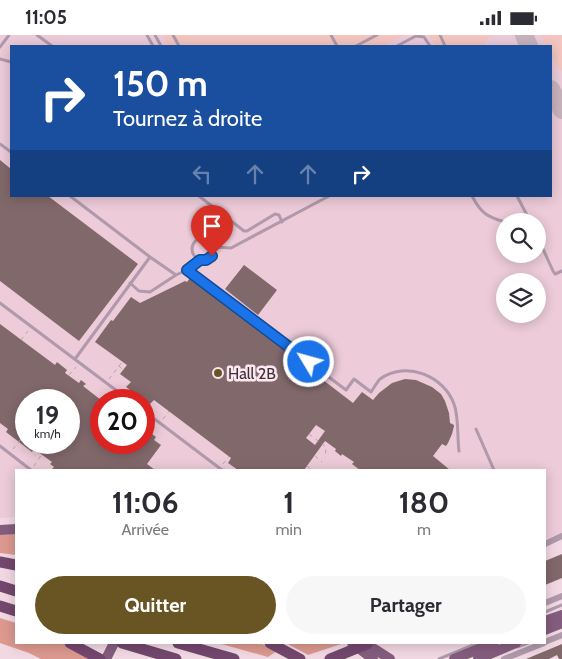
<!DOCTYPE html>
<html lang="fr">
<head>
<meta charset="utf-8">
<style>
  body { margin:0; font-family:Cabin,sans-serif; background:#f7f7f7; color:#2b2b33; height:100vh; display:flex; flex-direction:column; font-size:19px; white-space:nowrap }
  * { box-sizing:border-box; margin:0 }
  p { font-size:16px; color:#7c7c81 }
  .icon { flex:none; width:28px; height:28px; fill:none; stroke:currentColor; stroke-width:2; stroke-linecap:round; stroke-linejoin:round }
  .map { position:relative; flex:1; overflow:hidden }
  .sheet { position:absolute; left:15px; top:434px; width:531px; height:175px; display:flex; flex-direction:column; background:#fff; border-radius:0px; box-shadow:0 2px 12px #0003 }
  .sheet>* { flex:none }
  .top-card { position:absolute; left:10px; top:10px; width:542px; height:152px; border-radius:0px; box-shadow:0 2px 12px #0003; background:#1a4fa0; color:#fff; overflow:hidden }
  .buttons { position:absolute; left:496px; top:178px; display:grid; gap:10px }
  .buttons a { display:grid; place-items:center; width:50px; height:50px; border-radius:50%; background:#fff; box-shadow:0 2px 12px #0003; font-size:25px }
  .speed { position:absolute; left:15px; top:354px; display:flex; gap:10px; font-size:25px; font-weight:700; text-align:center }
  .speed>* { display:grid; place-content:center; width:65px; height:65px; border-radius:50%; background:#fff; box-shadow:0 2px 12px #0003; line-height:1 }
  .speed small { font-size:12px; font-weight:400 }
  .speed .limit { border:8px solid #d22; background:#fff; color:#111 }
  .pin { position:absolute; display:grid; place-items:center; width:42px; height:42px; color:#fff; margin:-51px -21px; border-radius:50% 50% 50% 0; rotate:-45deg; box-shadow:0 0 5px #0007 }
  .pin .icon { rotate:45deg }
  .me { position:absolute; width:55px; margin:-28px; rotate:307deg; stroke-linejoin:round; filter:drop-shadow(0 0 4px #0008) }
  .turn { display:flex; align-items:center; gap:18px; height:105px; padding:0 20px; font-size:22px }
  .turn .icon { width:65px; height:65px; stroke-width:2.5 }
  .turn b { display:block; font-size:35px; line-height:42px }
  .lanes { display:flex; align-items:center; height:48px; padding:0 20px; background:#0003; justify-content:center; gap:25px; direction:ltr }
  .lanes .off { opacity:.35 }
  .eta { display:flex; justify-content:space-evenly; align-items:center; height:85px; text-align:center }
  .eta b { font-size:30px; font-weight:700; line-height:35px }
  .action { display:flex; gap:10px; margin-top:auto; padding:10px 20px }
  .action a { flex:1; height:58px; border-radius:30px; background:#695523; color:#fff; font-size:20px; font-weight:700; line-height:58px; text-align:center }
  .action a+a { background:#f7f7f7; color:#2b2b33 }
  .status { display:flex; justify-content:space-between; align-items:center; height:35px; padding:0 25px; background:#fff; direction:ltr }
  .status svg { height:14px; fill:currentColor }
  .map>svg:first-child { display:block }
  .built { fill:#edcbd9; fill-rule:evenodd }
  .green { fill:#f4c6bf }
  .forest { fill:#dc998f }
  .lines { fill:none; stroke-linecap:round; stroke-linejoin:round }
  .taxiway { stroke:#c9b2bc; stroke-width:18 }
  .building { fill:#81686b; fill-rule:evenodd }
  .path { stroke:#baa5ae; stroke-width:1; stroke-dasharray:4 4; stroke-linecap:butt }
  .lane { stroke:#af99ab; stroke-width:3 }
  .street { stroke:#af99ab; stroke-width:6 }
  .primary { stroke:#845d7e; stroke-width:10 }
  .highway { stroke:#73476e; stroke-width:11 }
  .route-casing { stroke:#114b97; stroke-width:12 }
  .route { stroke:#1a73e8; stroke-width:9 }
  .poi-dot { fill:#695523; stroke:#fce7f0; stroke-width:2 }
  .labels { text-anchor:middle; stroke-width:5; stroke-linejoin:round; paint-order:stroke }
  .poi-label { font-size:16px; fill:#3b3136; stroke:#fce7f0; text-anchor:start }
</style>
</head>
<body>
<div class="status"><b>11:05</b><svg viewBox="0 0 49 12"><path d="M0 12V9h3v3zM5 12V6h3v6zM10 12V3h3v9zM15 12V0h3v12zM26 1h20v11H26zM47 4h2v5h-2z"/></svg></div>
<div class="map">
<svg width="562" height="624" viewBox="0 0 562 624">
  <rect width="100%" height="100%" fill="#f2d8e3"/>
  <path class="built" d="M0,0H562V499L545,504V435H16V482L0,483ZM11,11H551V161H11ZM505,186H538V219H505ZM505,246H538V279H505ZM26,365H69V408H26ZM101,365H144V408H101Z"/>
  <path class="green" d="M162,0H405L384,11H168Z
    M428,0H490L483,11H436Z
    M541,0H562V36C554,30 551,21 551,11H547Z"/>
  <path class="forest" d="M16,498V520L0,518V500Z
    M0,583L16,588V608H62L95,624H41L29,618L0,608Z
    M218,608H260L277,616L268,622Z
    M286,608H344L308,620Z"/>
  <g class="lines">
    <path class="taxiway" d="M524,0L529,11
      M551,54L562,75"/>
  </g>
  <path class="building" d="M0,125L11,134V161H48L138,229L79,306L0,246Z
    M244,230L277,255L258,280L225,254Z
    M190,243L353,368L362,357L373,365L379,358L392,348L405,344L416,345L432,352L441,359L445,366L449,378L450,388L454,390V391L452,399L448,408L446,411L442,409L433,421L450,435H360L352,429L354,427L342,419L341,421L335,416L336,414L325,406L304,435H238L228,428L231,423L154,365L150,369L126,352L131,347L120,339L127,330L95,307L111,285L113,286L131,262L140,268L185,246L187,247ZM316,390L325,396L315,410L306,403Z
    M0,289L55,330L57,327L67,335L65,338L79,348L81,345L86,349L83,351L101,365V408H144V393L156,402L154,405L161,410L147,429L155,435H51L54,432L50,429L52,427L34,414L32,417L6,397L8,394L0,388ZM26,365H69V408H26Z
    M562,519V543L545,550V526Z
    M562,609V624H559L557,620L549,624H526Z"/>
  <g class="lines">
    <path class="path" d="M21,305L28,296
      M119,331L123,335
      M69,340L76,332
      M109,344L122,327
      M163,384L169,376
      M309,399L326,412L325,423
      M13,414L21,404
      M315,421L322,427
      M223,429L229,421
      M34,431L42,419
      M307,431L312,435"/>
    <path class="lane" d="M37,0L52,11
      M147,0L153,11
      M155,0L161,11
      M173,0L179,11
      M331,0L337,11
      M440,0L445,11
      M356,11L377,0
      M397,11L416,1L424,2L430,11
      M0,12L9,0
      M0,24L11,27
      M0,109L11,117
      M70,161L150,222
      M199,161L244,196H247L275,179L279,180L282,187
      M472,161C481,178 487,182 505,187
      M517,161L530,186
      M192 214a11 11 0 1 1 22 0a11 11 0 1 1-22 0Z
      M538,203L553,236L555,239L562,236
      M214,212L231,213L329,161
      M187,235L346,355L354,344L371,357C374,353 377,347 380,344C406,325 444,341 454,369C459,382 457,401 459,416
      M130,248L139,256L150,257L176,240L187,235L200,225
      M0,268L129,365
      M75,324L150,222L176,240
      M144,376L222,435
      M476,394L494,435
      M0,411L31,435
      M545,577L562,570
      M517,612L528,608
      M439,624L478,608"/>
    <path class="street" d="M545,509L562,501
      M545,568L562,561
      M545,607L562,600
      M504,624L544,608"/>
    <path class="primary" d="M0,495L16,494
      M545,586L562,580
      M545,595L562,588
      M352,608L373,624
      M365,608L390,624
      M106,624L114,608
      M454,624L494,608
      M478,624L516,608"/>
    <path class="highway" d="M0,527L16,530
      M0,551L16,556
      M0,571L16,576
      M70,608L100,624
      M122,608L176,624
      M178,608L234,624
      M270,608L300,624
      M330,624L367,609"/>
  </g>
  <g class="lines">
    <defs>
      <path id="route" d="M212,221L206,225H200L187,235L309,327"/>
    </defs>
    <use href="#route" class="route-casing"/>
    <use href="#route" class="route"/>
  </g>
  <circle class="poi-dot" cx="218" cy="338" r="5"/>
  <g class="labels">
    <g class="poi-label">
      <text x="228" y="344">Hall 2B</text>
    </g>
  </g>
</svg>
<div class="buttons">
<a><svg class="icon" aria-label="search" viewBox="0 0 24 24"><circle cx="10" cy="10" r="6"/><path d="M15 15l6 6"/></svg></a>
<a><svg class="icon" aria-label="layers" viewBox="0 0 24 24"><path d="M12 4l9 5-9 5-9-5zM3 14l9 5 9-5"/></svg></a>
</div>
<div class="speed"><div>19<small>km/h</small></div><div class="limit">20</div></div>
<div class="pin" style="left:212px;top:221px;background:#d93025"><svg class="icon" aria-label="arrive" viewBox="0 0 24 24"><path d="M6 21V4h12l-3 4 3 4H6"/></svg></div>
<svg class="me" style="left:309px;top:327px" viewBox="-20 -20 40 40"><circle r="17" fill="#1a73e8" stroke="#fff" stroke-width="3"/><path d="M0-11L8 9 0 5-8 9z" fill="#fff"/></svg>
<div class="top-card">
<div class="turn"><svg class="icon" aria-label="right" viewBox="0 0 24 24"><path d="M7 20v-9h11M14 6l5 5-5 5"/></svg><div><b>150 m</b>Tournez à droite</div></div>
<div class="lanes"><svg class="icon off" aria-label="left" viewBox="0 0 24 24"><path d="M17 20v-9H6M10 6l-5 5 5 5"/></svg><svg class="icon off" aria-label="ahead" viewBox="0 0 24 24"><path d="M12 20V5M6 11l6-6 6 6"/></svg><svg class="icon off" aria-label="ahead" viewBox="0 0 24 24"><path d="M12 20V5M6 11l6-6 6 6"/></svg><svg class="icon" aria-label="right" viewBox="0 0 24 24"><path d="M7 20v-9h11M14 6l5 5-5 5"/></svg></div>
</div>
<section class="sheet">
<div class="eta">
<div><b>11:06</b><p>Arrivée</p></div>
<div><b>1</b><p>min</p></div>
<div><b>180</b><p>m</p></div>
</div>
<div class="action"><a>Quitter</a><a>Partager</a></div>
</section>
</div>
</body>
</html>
